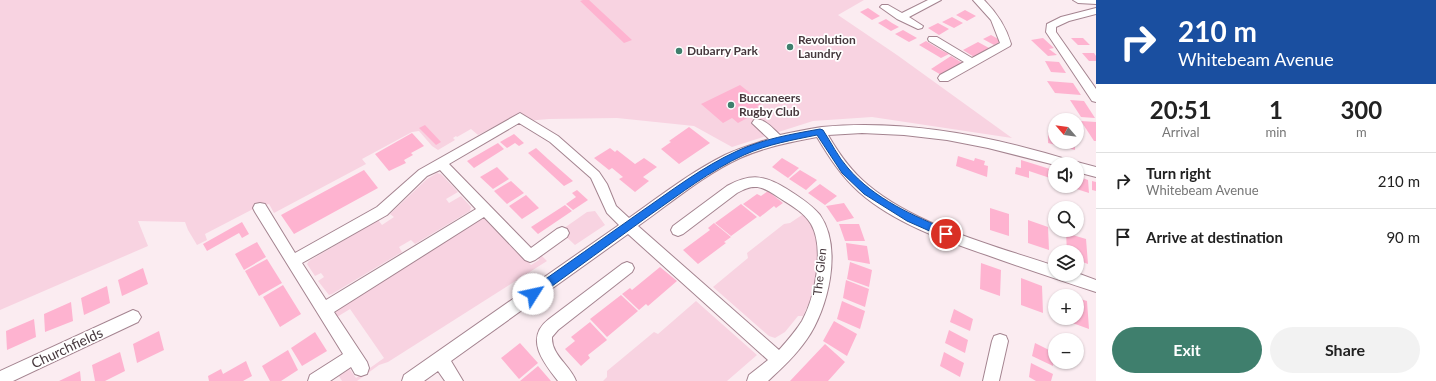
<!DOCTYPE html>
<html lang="en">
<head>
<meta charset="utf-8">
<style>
  body { margin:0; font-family:Lato,sans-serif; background:#f2f2f2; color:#222; height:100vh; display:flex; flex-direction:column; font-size:15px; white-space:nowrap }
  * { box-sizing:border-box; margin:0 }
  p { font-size:13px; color:#767676 }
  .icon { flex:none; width:22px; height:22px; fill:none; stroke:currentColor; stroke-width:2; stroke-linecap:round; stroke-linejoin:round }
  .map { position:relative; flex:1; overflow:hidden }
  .side { display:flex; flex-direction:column; background:#fff; width:340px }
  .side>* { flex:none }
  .banner { background:#1a4fa0; color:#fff; overflow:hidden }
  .needle { width:26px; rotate:298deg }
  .controls { position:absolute; left:1048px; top:113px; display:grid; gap:8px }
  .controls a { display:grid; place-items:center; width:36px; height:36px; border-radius:50%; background:#fff; box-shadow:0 1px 3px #0004; font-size:20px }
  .pin { position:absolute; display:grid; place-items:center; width:34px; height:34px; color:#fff; margin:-17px; border:2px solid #fff; border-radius:50%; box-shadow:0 1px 4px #0007 }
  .me { position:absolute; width:44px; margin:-22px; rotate:55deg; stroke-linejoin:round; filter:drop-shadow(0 0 3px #0008) }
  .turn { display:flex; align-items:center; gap:14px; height:84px; padding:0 16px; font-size:18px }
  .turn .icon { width:52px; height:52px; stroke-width:2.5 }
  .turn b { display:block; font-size:28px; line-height:34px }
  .eta { display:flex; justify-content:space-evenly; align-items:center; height:68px; text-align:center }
  .eta b { font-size:24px; font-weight:700; line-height:28px }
  .button { display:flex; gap:8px; margin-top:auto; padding:8px 16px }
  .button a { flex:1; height:46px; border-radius:24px; background:#3f7f6d; color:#fff; font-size:16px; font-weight:700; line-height:46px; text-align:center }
  .button a+a { background:#f2f2f2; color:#222 }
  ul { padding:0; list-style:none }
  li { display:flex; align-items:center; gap:12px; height:56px; padding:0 16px; border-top:1px solid #e0e0e0 }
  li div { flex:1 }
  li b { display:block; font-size:15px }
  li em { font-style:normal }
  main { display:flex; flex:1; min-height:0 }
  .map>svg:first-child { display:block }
  .green { fill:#f8d3e1 }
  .building { fill:#feb3d0 }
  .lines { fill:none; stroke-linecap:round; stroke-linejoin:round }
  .minor-casing { stroke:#a48490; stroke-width:2 }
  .minor { fill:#fff; fill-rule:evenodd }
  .route { fill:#1a73e8; stroke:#114b97 }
  .poi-dot { fill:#3f7f6d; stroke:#fff; stroke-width:1.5 }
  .labels { text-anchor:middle; stroke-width:3.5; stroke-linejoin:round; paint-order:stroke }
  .poi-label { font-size:12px; font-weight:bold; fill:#46383d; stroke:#fff; text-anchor:start }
  .street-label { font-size:12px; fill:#46383d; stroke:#fff }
  .near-street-label { font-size:14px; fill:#46383d; stroke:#fff }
</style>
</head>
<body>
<main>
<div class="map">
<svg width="1096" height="381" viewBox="0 0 1096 381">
  <rect width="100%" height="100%" fill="#fbecf1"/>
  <path class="green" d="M0,0H864L838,15L897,55L1012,138L872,117L813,121L732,147L694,126L617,118L549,119L501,123L478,135L471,129L457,137L456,136L453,138L455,140L438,150L432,146L419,131L412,132L362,159L366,164L274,213L269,204L255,208L205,234L207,240L197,245L188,230L185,222L138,221L148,246L0,310Z
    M437,173L441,174L458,192L446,199L449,203L461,196L471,207L470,211L415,244L411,240L399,247L402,252L332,294L329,295L318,281L324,277L321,273L315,276L307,264L309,261L378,220L382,225L394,217L390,214L427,179Z
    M595,211L605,225L575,245L560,231L587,212Z
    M805,213C825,247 821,281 803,316H798L785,332L775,338L769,336L713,287L748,258L747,253L784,224L790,223Z
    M480,218L489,220L531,265L539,260L538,257L541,255L547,261L388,362L379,365L357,381H342L337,373L349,368L356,378L384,358L350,309L337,317L335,310Z
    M696,301L757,355L727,381H603L607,377V371L654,332L658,334Z"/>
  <path class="building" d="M583,0H589L632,40L624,43L580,1Z
    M868,8L880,16L872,20L860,12Z
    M965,10L976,16L967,21L956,15Z
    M952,17L963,23L954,28L942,22Z
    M886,19L892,23L899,27L891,31L878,23Z
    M938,23L949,29L939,35L928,28Z
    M903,30L917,38L909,42L895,34Z
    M991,35L1002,41L994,45L983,39Z
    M1043,38L1054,48L1049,49L1057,55L1048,56L1031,40Z
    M1071,38H1083L1090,45H1078Z
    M926,41L941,50L949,54L941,58L919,45Z
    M978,42L989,48L974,57L963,50Z
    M1082,53H1094L1096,56V61H1089Z
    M951,56L964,64L943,76L931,69Z
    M1045,61L1059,62L1066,73L1051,72Z
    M1047,81L1073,83L1081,95L1055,93Z
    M740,85L763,103L757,106L762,110L738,123L732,118L723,123L701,104Z
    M1070,100L1084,101L1095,118L1081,117Z
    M1081,121L1096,122V141H1094Z
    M425,125L441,142L436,145L419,128Z
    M689,127L710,143L679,164L661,149L671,142L669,141Z
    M1048,132L1055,134V142H1075V150L1048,143Z
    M412,133L424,146L411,153L413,155L404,160L406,163L389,171L375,154Z
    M514,134L524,143L519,146L515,143L507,148L500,142Z
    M498,143L504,149L474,168L467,161Z
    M536,148L548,159L573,181L564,186L528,153Z
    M610,148L615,152L617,150L635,164L644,158L657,167L643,177L649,181L635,192L619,179L623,177L612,168L609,170L594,158Z
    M958,156L974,161L975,158L985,161L984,165L988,166L987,177L956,166Z
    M782,158L799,168L788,178L772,167Z
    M1021,160L1050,169V178L1029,171V178L1015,174L1016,167L1021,168Z
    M497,167L509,179L493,189L480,177Z
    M364,170L378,188L294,234L281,215Z
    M800,170L817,180L806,190L789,179Z
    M1077,176L1088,180L1089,193L1067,186H1077Z
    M511,181L524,193L507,204L494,191Z
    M1092,181L1096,182V191L1092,190Z
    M820,184L837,196L825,205L808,193Z
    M577,190L588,200L573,210L566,204L576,197L572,193Z
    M768,191L783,203L776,208L774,206L760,217L743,204L757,194L761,196Z
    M526,195L539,208L522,219L509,206Z
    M844,203L854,218L837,222L826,206Z
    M741,204L757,217L731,236L715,223Z
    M565,205L572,211L538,234L531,227Z
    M990,208L1009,214V236L990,230Z
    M1028,220L1048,227L1049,250L1028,243Z
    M242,222L249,234L242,238L239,233L207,251L203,244Z
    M714,223L731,237L724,242L726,243L698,264L683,250L710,230L708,228Z
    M839,224H859L865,241H845Z
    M1066,233L1086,239L1088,264L1077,260V252H1067Z
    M257,242L266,257L244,270L235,254Z
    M846,243L867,246L870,264L848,260Z
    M267,259L282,283L259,296L245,271Z
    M850,262L872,270L869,287L847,279Z
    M981,263L1001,270L1000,296L980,289Z
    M660,267L677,281L648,306L646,304L639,310L622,294L630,288L632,290Z
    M143,268L148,284L122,296L118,280Z
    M1021,278L1042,286L1043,313L1021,305Z
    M846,280L869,289L865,307L843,298Z
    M283,285L301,314L280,327L263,297Z
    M107,286L110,303L84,315L81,298Z
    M621,295L638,311L607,337L590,319Z
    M1077,298L1087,301L1089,329L1067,321V318H1077Z
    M842,301L865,311L860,329L837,319Z
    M71,302L73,321L45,332L44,314Z
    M954,309L973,319L970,331L950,322Z
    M34,319L36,337L7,350L6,331Z
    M834,321L857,334L847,356L823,341Z
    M590,322L607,340L588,355L590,358L581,366L565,349L575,341L571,337Z
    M949,330L968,340L965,353L945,343Z
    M159,331L164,350L137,363L133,344Z
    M315,332L327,351L302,366L291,348Z
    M520,343L538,363L519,379L501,358Z
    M1035,343L1055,353L1053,366L1032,356Z
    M825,344L845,362L828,381H790Z
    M288,350L298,370L281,381H270L262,366Z
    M120,352L125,371L105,381H95L92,365Z
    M944,352L964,363L960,377L940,366Z
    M246,361L252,376L243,381H209L208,376L221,369L223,374Z
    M1031,363L1053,374L1051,381H1036L1029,377Z
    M538,366L551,381H520Z
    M80,371L81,381H59Z"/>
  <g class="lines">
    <defs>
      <path id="minor" d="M928,0H941L909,17L923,26L922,28L918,29L897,19L880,7L882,5H888L902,13Z
        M973,0H984C997,13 1006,27 1011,44L1010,46L948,81H940L938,78L940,75L964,62L929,41L928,39L929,37H937L972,58L1000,43L991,20Z
        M1073,0H1096V4L1078,3Z
        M1096,8V14L1069,21L1056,27V32L1096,89V102L1092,101L1046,32L1047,24L1061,17Z
        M520,113L558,136L599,172L607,184L616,206L629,218C660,196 691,172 725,155C739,148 754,144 769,139L752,123L754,120C764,117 773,129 780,135C794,132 808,129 822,127C906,119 992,136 1072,161L1074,163L1077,162L1096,167V177L1077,172V164L1055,165L988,148L947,140L904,135L862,133L828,135C839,154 851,171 868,185C917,226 995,246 1055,266V274L1077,273L1096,280V292C1059,280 1023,268 987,255C943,240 894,223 859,192C841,176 829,157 817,137C790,142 765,147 740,158C703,175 671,203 638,226L779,350C787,341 795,332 802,321C815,298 825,248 811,224C804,212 789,204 778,197C762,186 754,183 737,193L683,234L678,236L673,234L671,230L673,226L727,186C751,173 764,175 787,189C798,196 811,204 820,215C843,248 828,309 807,339C796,355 782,368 768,381H747L749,375L768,360L628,234L451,361L463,381H445L438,371L424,381H402L404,375L619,225L607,213L591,178L550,142L519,123L449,164L531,248L557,229L562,227L567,229L569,233L567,237L535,260L530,262L525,260L484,217L334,312L367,362L369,368L367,374L361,376L355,374L351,367L330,381H308L310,375L343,354L255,212L253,208L255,204L260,203L265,204L295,253L377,207L419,170ZM440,170L476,209L326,300L302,263L387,215L427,176Z
        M627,262L632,264L634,268L632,272L558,330L552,337C551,355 570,365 576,381H558C543,362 524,338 549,319L622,264Z
        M133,310L138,312L141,317L138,322L13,381H0V371Z
        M1000,334L1006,336L1008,341L999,381H983L992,341L994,336Z"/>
    </defs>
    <use href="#minor" class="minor-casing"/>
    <use href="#minor" class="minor"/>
  </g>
  <path class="route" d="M820,129L823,130C831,142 838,157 848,168C874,199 914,216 950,231L951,234L950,237H943L907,221L864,194L842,173L817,135C793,140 768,144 744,155C711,170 680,194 650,215C612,242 575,270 537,297L533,298L530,297L528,294L530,290C566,264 603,239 639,213C671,191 702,167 737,151C763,139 792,134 820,129Z"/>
  <g class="poi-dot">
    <circle cx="790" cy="47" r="4"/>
    <circle cx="679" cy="51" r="4"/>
    <circle cx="731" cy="105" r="4"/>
  </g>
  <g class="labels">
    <g class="poi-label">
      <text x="798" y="44">Revolution<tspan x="798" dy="14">Laundry</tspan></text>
      <text x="687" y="55">Dubarry Park</text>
      <text x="739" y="102">Buccaneers<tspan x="739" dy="14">Rugby Club</tspan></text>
    </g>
    <g class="street-label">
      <text transform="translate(820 272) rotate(-84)" y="4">The Glen</text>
    </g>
    <g class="near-street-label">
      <text transform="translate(67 348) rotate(-25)" y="5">Churchfields</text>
    </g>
  </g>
</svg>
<div class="controls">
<a><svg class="needle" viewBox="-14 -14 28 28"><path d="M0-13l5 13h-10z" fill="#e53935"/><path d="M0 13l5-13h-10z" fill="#767676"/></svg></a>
<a><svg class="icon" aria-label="sound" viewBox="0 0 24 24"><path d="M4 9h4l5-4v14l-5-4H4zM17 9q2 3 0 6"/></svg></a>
<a><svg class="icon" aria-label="search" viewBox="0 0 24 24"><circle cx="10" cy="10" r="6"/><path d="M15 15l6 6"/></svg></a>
<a><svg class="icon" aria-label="layers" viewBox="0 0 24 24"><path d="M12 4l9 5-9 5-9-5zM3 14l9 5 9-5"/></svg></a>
<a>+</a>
<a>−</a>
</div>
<div class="pin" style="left:946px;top:234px;background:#d93025"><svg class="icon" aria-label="arrive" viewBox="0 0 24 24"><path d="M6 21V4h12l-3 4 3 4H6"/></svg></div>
<svg class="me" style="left:533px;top:294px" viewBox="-20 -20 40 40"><circle r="19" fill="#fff"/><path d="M0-13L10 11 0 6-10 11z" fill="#1a73e8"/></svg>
</div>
<section class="side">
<div class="banner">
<div class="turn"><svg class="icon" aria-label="right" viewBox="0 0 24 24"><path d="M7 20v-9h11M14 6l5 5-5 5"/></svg><div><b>210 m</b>Whitebeam Avenue</div></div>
</div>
<div class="eta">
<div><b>20:51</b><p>Arrival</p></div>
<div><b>1</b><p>min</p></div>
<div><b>300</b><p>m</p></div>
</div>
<ul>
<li><svg class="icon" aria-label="right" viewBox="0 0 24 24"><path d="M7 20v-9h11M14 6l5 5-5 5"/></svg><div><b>Turn right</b><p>Whitebeam Avenue</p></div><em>210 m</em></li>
<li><svg class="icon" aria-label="arrive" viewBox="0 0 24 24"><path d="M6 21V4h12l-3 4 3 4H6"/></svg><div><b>Arrive at destination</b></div><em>90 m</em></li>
</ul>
<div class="button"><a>Exit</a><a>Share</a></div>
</section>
</main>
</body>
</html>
